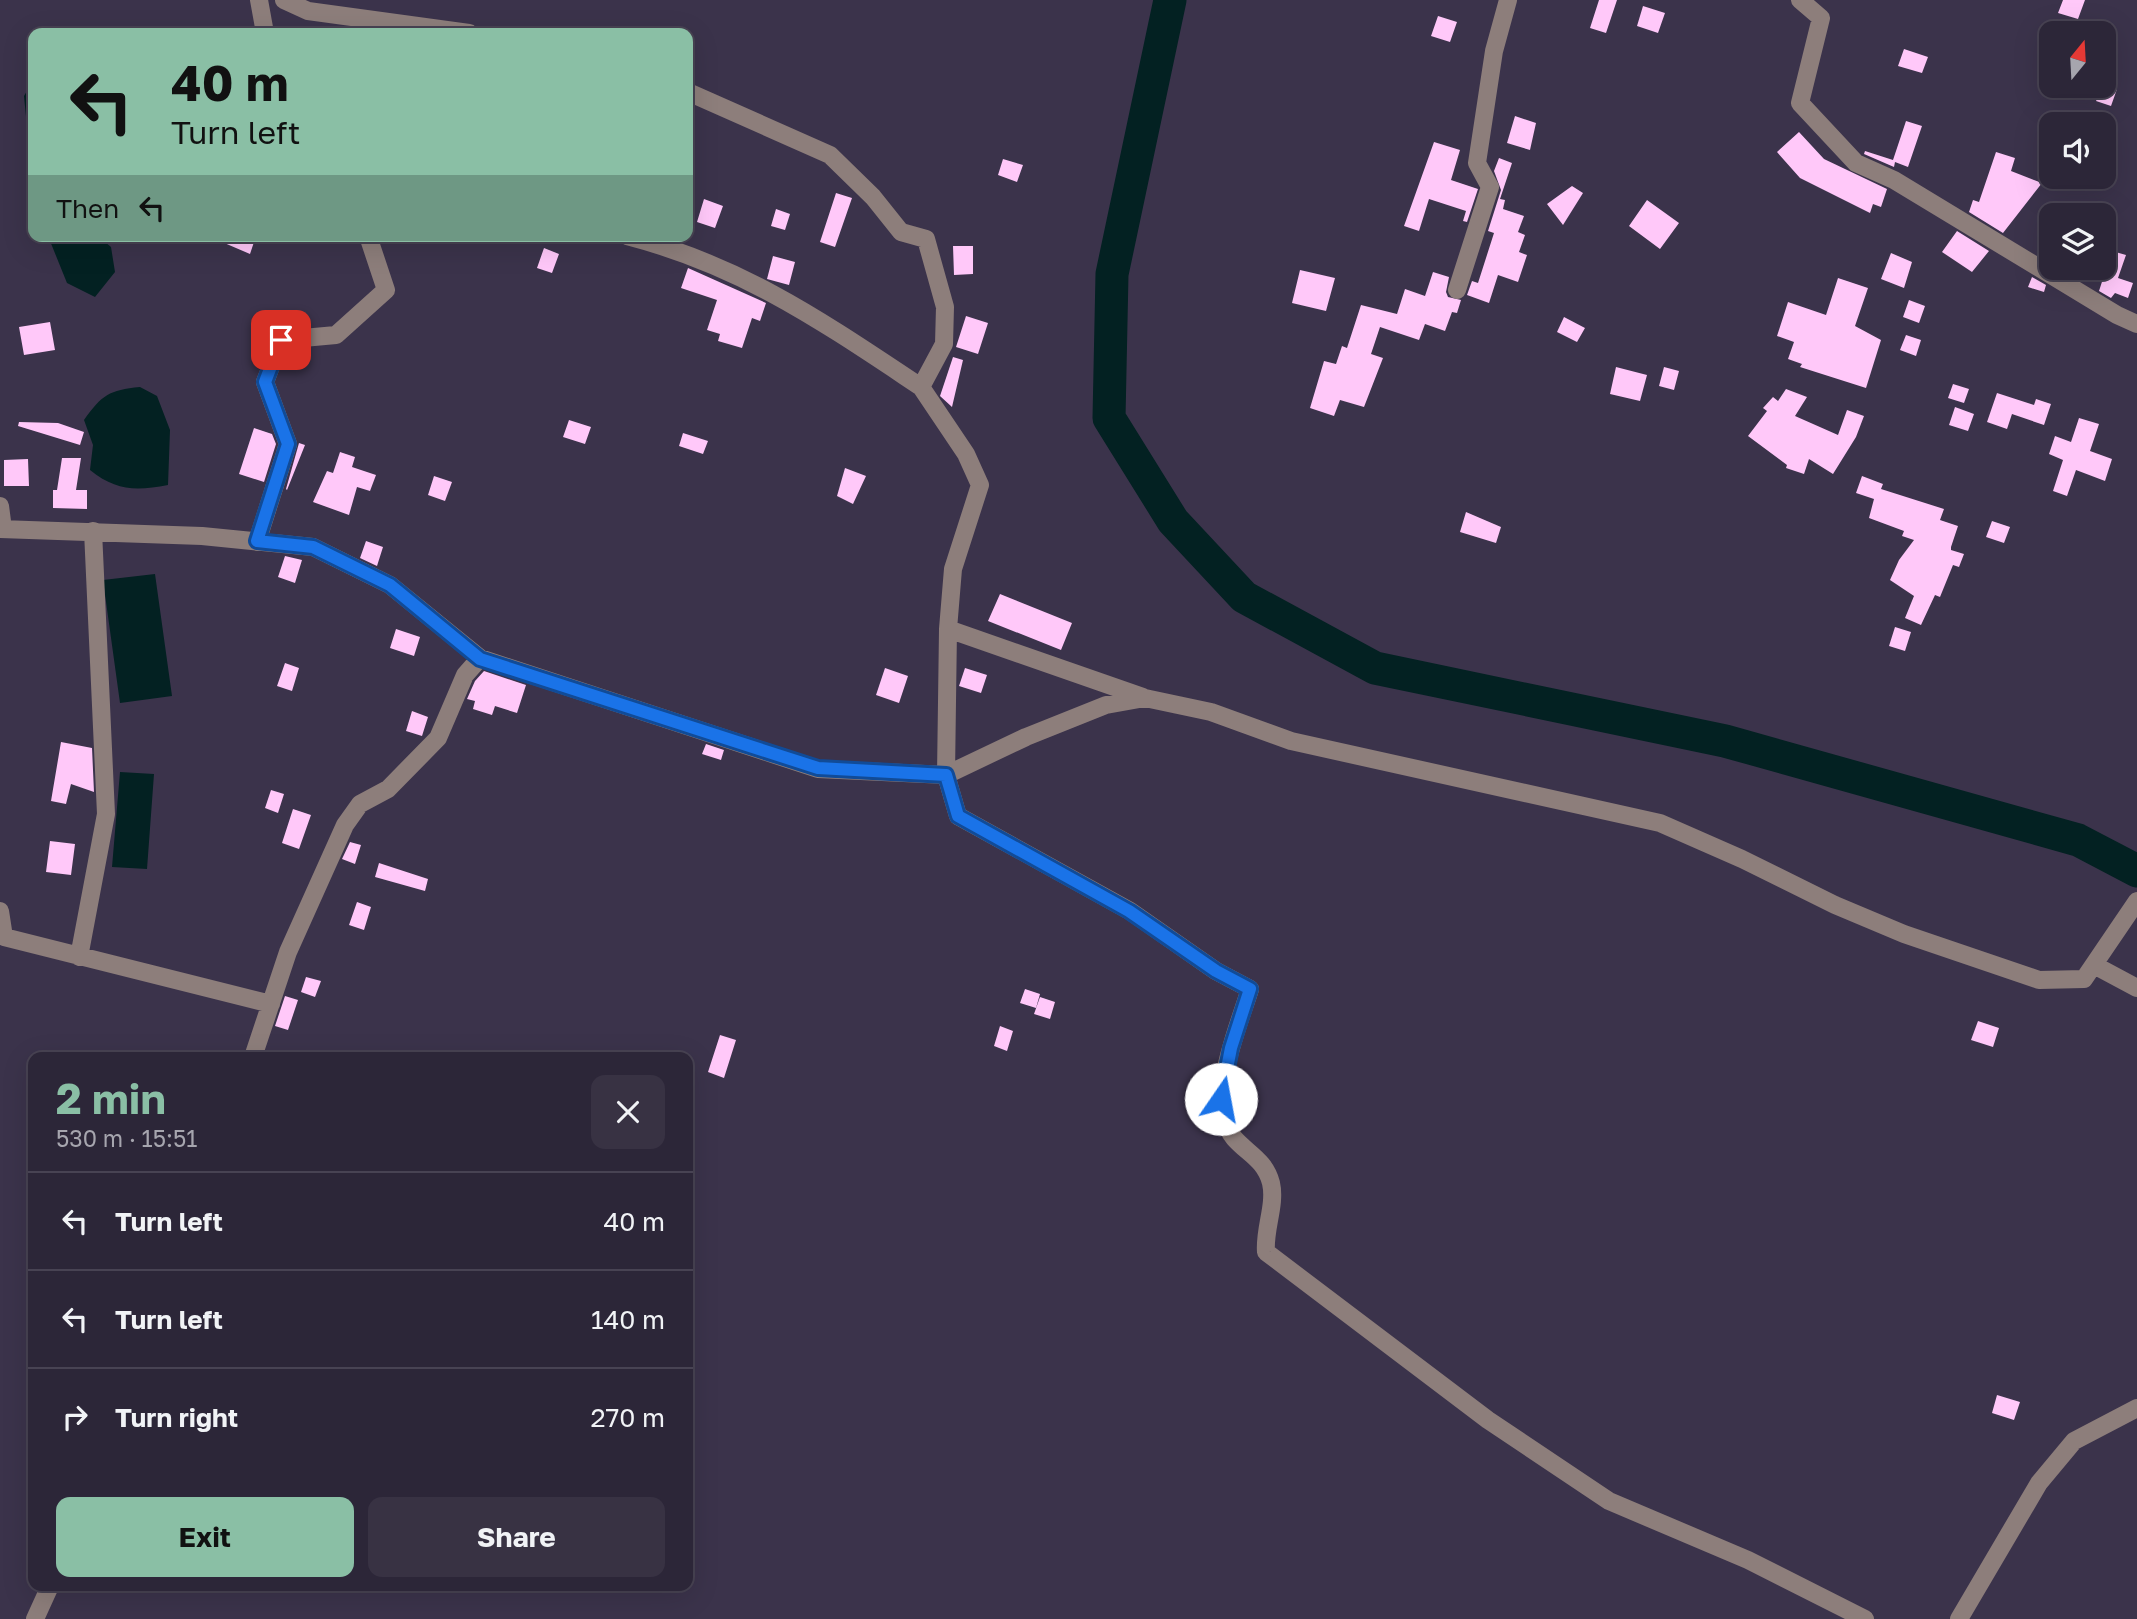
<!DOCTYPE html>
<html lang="en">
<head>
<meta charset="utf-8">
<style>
  body { margin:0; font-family:"Golos Text",sans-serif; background:#383243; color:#f1f3f6; height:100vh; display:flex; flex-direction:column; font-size:26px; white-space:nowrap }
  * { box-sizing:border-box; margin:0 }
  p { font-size:23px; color:#a6a5ae }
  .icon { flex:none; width:38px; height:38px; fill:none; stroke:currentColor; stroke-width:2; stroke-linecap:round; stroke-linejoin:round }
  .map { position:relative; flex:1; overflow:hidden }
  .drawer { position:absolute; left:28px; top:1052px; width:665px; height:539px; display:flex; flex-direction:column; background:#2c2638; border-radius:14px; box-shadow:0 7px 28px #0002,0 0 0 2px #484353 }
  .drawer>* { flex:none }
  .guide { position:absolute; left:28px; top:28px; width:665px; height:214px; border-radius:14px; box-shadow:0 7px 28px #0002,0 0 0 2px #484353; background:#8abfa5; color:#111; overflow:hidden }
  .needle { width:46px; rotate:18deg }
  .tools { position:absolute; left:2039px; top:21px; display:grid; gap:14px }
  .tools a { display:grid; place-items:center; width:77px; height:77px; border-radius:14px; background:#2c2638; box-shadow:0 7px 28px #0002,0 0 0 2px #484353; font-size:35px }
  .pin { position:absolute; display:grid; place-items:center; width:60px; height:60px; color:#fff; margin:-30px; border-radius:14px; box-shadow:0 4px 10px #0006 }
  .me { position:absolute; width:77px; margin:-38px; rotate:12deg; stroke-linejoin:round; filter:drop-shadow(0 0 5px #0008) }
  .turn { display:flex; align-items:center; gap:24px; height:147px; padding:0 28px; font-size:32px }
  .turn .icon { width:91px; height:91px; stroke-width:2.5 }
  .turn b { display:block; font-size:49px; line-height:60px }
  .then { display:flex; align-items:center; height:66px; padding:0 28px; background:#0003; gap:14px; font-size:26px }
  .round { display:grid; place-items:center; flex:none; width:74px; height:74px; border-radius:14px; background:#383243 }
  .overview { display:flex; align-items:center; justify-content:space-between; height:119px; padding:0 28px }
  h1 { font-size:42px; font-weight:700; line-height:52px; color:#8abfa5 }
  .button { display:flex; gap:14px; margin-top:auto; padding:14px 28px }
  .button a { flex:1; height:80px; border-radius:14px; background:#8abfa5; color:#111; font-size:28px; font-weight:700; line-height:80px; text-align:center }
  .button a+a { background:#383243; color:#f1f3f6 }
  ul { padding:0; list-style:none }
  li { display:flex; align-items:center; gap:21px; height:98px; padding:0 28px; border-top:2px solid #484353 }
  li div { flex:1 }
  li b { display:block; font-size:26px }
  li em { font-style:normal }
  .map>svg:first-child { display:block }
  .water { fill:#032122 }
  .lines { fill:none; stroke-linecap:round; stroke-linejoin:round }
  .river { stroke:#032122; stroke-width:33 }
  .building { fill:#ffc8f9 }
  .minor { stroke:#8d7e7b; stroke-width:18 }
  .route-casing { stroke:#114b97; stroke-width:18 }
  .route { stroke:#1a73e8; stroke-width:12 }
</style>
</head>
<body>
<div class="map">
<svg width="2137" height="1619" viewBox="0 0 2137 1619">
  <rect width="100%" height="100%" fill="#3b334b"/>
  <path class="water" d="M33,81V188L24,96Z
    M48,236H98L111,247L115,272L95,297L67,283Z
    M140,387L157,396L170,430L168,485C136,491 116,491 90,470L93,445L84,420C102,395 109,390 140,387Z
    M155,574L172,696L120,703L103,580Z
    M120,772L154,774L147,869L112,867Z"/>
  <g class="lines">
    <path class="river" d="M1170,0L1112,274L1109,418L1173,521L1244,597L1375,668L1725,741L2078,840L2137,871"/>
  </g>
  <path class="building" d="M1599,0H1617L1606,33L1590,28Z
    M2063,0H2085L2078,19L2058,13Z
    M1643,6L1665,13L1658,33L1637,26Z
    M1438,16L1457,22L1450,42L1431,36Z
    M1904,49L1928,57L1922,73L1898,66Z
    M2104,85L2117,89L2111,106L2096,101Z
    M1515,116L1536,123L1530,150L1507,143Z
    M1906,121L1922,126L1908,167L1895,162L1894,167L1864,154L1865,151L1893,160Z
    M1799,132L1824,159L1887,189L1881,207L1873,204L1870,213L1800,178L1777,152Z
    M1434,142L1460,150L1451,180L1478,189L1467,222L1463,221L1466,211L1429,199L1419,231L1404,226Z
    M1996,152L2015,158L2011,171L2042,183L2003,233L1969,212L1973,200L1979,202Z
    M1499,158L1512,163L1500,199L1505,200L1503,209L1524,216L1518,232L1525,235L1519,252L1527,255L1518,282L1498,275L1489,303L1467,295L1472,281L1478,283L1494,233L1488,231L1501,190L1494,171Z
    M1003,159L1023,165L1017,182L998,175Z
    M1572,186L1583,193L1563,225L1547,204Z
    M836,193L852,198L835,247L820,242Z
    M704,199L723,206L715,228L697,222Z
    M1647,200L1679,223L1660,249L1629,226Z
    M776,209L790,214L785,230L771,226Z
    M1957,231L1989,251L1972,272L1942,252Z
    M208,236H256L250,254Z
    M953,246H973V274L954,275Z
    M544,248L559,254L552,273L537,268Z
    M2112,251L2126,255L2118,278L2133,283L2128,298L2115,293L2111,298L2099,291Z
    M1891,253L1912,262L1904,288L1881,279Z
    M773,256L795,262L789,285L767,279Z
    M688,268L766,303L760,321L752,318L742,348L718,341L720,334L707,330L717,300L681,288Z
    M1300,270L1335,278L1326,311L1292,303Z
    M1433,272L1449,277L1446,292L1448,297L1461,300L1457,313L1452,312L1445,331L1425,324L1419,340L1380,327L1371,354L1383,358L1364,407L1340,400L1334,416L1310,408L1324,361L1336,364L1342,346L1347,348L1361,305L1397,314L1405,289L1425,296Z
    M2032,277L2046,285L2044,292L2028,287Z
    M1838,278L1868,288L1855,326L1881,340L1866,388L1800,367L1802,364L1788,359L1794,342L1777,336L1788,302L1826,315Z
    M1909,300L1925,306L1919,323L1903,317Z
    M966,316L988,323L978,354L956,347Z
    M1564,317L1585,328L1577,342L1557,332Z
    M50,322L55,350L24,355L19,327Z
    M1906,335L1921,340L1916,356L1900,350Z
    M953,357L963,360L952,407L940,396Z
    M1616,367L1647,375L1640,401L1610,394Z
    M1664,367L1679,371L1674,390L1659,386Z
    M1953,384L1969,389L1964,403L1948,398Z
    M1786,389L1807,397L1795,416L1838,435L1847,410L1864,416L1856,437L1833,474L1809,459L1804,474L1786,468L1787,465L1748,436L1767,411L1763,408L1773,397L1778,401Z
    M1997,393L2034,405L2036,399L2051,404L2044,425L2012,414L2007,429L1987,422Z
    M1955,407L1974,414L1968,431L1949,425Z
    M2079,418L2099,424L2090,451L2112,459L2105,481L2076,470L2067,496L2053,491L2063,460L2049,454L2055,436L2071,442Z
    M569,420L591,427L585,444L563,437Z
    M19,422L58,423L84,432L80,445L18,426Z
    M254,428L272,434L276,444L264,482L239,474Z
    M683,433L708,441L703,454L679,446Z
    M299,443L305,445L287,490L286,489Z
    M340,452L355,457L352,467L376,475L370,491L357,487L349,515L313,502L327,471L333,473Z
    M62,458H81L76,490H87V509L53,508V490H57Z
    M28,459L29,486H4V460Z
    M845,468L866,476L853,504L837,496Z
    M434,476L452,482L445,501L428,495Z
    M1862,476L1883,484L1881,489L1944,509L1940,520L1958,526L1951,547V550L1964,554L1959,567L1953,565L1940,597L1935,595L1921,625L1905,618L1914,596L1890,580L1899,560L1914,540L1902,536L1904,531L1869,518L1874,499L1856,493Z
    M1466,512L1501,527L1496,543L1460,532Z
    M1992,521L2010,527L2004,543L1986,537Z
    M366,541L383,547L377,566L360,558Z
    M285,556L302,560L295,583L278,577Z
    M1000,594L1072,623L1061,650L988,621Z
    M1895,627L1911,632L1905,651L1889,646Z
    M396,629L420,637L414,656L390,648Z
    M285,663L299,668L292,691L277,686Z
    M885,668L908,676L899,703L876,695Z
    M965,668L987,675L981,693L959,686Z
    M484,671L526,685L517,713L495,706L492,715L473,709L475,701L467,699L475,681Z
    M412,711L428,717L422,736L406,731Z
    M61,742L92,748L94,792L71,784L66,804L51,801Z
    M706,744L724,750L721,760L702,754Z
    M271,790L284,794L278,813L265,808Z
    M293,809L311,815L299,849L282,843Z
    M50,841L75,844L71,875L46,872Z
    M350,842L361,845L355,864L342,859Z
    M379,863L428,879L425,891L375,877Z
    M357,902L371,907L364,930L349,925Z
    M306,977L321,981L315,997L301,992Z
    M1025,989L1040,994L1036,1008L1020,1003Z
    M285,996L298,1000L288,1030L275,1026Z
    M1040,997L1055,1002L1050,1019L1034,1014Z
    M1978,1021L1999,1028L1993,1047L1971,1040Z
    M1000,1026L1013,1031L1007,1051L994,1046Z
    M720,1035L736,1040L724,1078L708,1072Z
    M1997,1395L2020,1402L2014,1420L1992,1413Z"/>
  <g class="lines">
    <path class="minor" d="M259,0L265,33
      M284,0L308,11L469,33
      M1800,0L1821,18L1800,103L1856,163L1894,180L2117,315L2137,324
      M688,92L830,155L873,197L901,232L926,239L945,307L944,344L921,387L966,454L980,485L953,569L948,629L946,775L958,816L1130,911L1216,971L1250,989C1238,1028 1205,1103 1234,1138C1248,1154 1265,1160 1271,1183C1276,1205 1264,1229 1266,1252L1488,1420L1609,1501L1748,1560L1865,1619
      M627,236C743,266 823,322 921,387
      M1457,290L1490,187L1477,163L1494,51L1508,0
      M0,506L3,529
      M0,529L202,536L313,547L390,585L480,658
      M257,542L288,444L265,382L281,340L336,335L386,290L368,236
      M948,629L1143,697
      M0,911L4,937L271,1004
      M79,957L106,814L93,531
      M2094,965L2137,988
      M253,1057L288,952L345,825L360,804L388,789L438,738L465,675L480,658L818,769L946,775L1026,737L1106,705L1145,698L1211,712L1291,741L1660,823L1742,859L1835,905L1904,934L2039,980L2084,979L2137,901
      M35,1619L50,1586
      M1959,1619L2039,1483L2074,1441L2137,1408"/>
  </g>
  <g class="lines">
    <defs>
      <path id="route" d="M281,340L265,382L288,444L257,541L313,547L390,585L480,659L818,768L946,775L958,816L1129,911L1216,971L1250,989L1231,1048L1221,1099"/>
    </defs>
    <use href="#route" class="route-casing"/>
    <use href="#route" class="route"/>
  </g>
</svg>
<div class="tools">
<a><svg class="needle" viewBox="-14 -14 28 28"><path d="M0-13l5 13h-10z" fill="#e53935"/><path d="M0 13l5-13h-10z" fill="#a6a5ae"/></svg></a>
<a><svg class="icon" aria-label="sound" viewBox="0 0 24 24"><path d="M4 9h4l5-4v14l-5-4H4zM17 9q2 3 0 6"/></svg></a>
<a><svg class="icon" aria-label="layers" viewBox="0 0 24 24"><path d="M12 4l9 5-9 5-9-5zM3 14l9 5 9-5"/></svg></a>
</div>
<div class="pin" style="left:281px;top:340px;background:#d93025"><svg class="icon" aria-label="arrive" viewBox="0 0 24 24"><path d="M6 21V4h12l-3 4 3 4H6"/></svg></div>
<svg class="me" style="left:1221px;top:1099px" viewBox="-20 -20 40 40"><circle r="19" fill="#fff"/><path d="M0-13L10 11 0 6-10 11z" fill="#1a73e8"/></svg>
<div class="guide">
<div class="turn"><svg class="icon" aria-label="left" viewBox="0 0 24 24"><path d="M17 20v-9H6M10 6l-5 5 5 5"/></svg><div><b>40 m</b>Turn left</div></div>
<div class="then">Then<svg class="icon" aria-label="left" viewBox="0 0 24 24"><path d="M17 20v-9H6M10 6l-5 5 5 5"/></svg></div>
</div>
<section class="drawer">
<div class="overview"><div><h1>2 min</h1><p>530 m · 15:51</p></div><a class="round"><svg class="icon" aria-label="close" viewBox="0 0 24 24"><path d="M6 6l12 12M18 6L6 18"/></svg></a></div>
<ul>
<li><svg class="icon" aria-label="left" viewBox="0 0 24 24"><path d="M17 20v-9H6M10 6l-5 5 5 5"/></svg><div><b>Turn left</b></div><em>40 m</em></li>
<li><svg class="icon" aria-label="left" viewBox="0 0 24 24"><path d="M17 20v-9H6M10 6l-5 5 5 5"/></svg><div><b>Turn left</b></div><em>140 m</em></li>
<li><svg class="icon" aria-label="right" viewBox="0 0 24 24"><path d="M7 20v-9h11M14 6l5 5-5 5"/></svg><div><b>Turn right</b></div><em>270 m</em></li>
</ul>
<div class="button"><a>Exit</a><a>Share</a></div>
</section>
</div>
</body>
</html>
